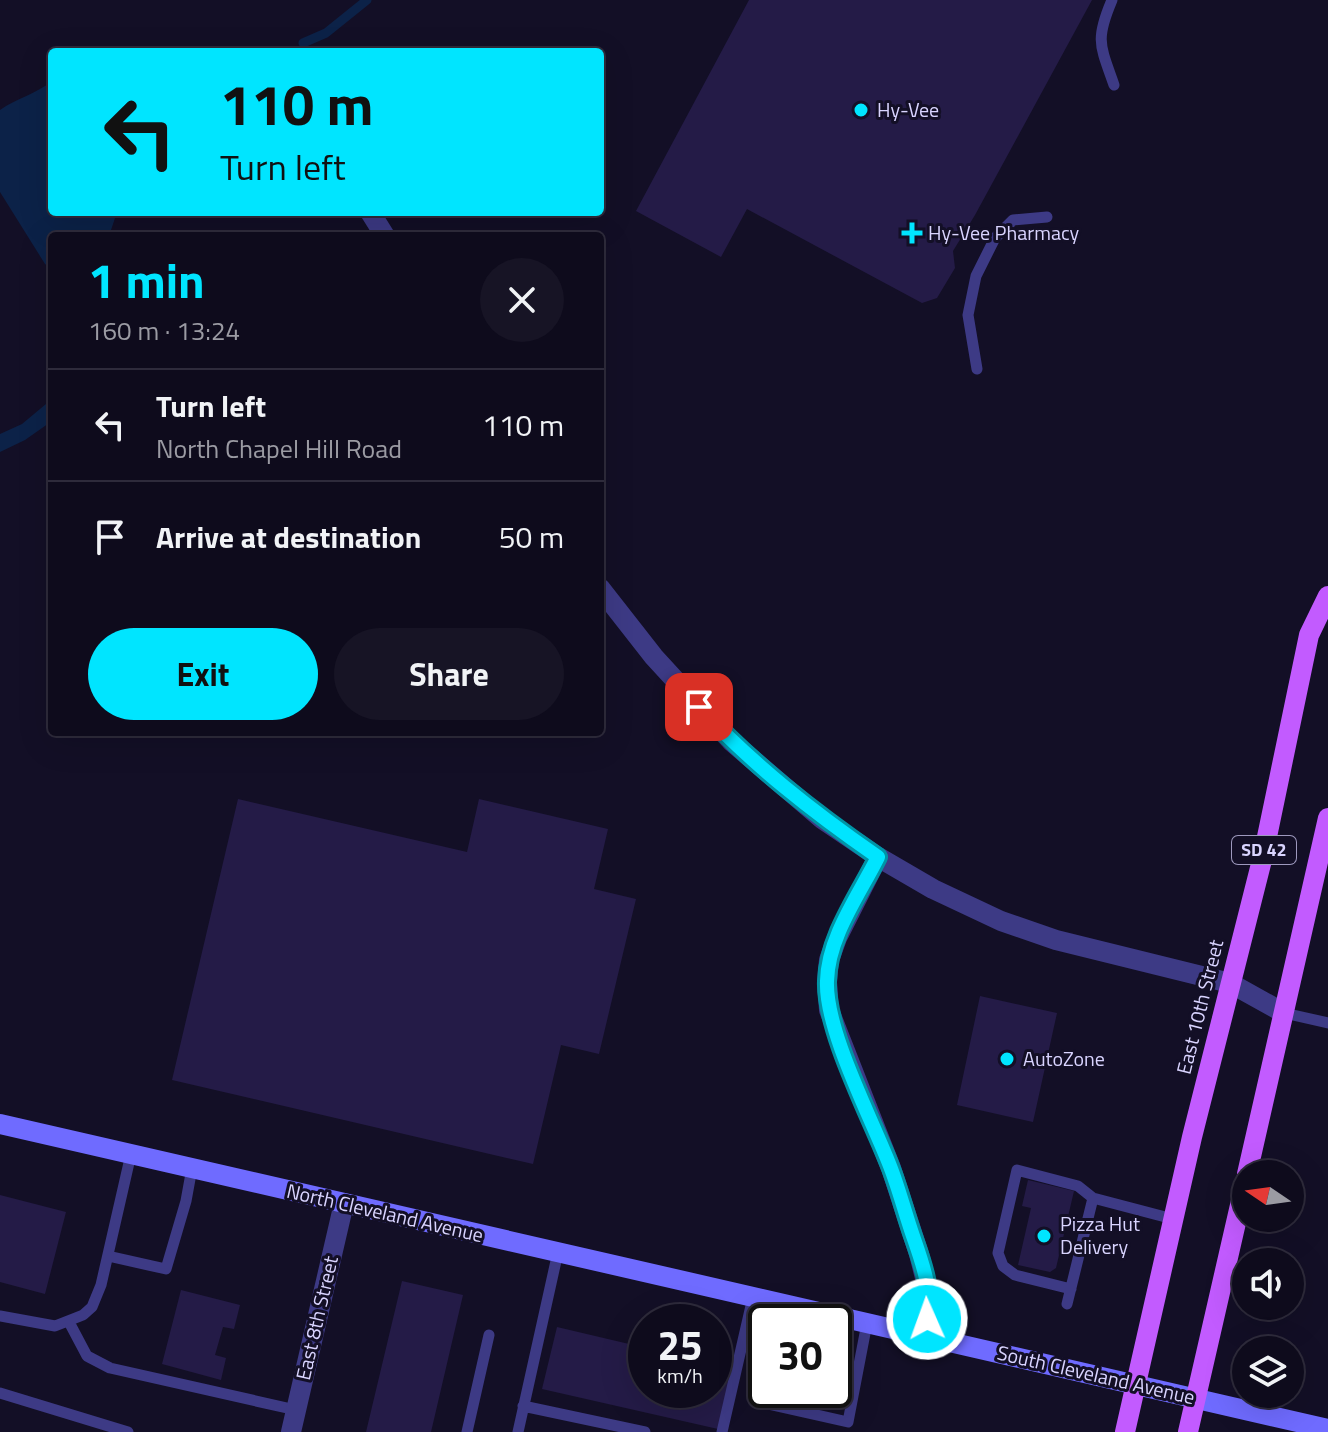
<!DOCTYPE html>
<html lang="en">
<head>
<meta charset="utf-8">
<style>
  body { margin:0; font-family:"Titillium Web",sans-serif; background:#171425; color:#f1f3f6; height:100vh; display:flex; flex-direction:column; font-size:30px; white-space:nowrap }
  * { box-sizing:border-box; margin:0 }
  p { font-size:26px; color:#9b9ba3 }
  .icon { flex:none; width:44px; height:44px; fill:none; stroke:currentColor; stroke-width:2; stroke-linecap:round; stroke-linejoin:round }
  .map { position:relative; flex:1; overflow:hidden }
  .side { position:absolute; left:48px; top:232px; width:556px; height:504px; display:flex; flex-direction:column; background:#0e0b1c; border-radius:8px; box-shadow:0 8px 32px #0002,0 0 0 2px #2e2b3b }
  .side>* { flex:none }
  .hud { position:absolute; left:48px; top:48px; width:556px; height:168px; border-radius:8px; box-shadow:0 8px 32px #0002,0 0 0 2px #2e2b3b; background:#00e5ff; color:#111; overflow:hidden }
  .needle { width:52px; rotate:283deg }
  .tools { position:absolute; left:1232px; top:1160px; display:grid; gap:16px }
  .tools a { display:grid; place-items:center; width:72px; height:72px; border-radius:50%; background:#0e0b1c; box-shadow:0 8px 32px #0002,0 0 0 2px #2e2b3b; font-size:40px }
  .speed { position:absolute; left:628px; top:1304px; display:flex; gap:16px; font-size:40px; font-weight:700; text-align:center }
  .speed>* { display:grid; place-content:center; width:104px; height:104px; border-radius:50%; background:#0e0b1c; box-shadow:0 8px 32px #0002,0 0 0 2px #2e2b3b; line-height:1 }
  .speed small { font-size:20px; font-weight:400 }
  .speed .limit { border:4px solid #111; border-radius:12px; background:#fff; color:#111 }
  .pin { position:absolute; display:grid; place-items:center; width:68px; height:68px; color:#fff; margin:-34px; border-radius:16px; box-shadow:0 4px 12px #0006 }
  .me { position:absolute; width:88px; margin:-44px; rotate:358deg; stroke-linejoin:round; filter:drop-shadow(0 0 6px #0008) }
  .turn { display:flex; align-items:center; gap:28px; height:168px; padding:0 40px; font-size:36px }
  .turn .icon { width:104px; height:104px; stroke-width:2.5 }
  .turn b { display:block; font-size:56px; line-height:68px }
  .round { display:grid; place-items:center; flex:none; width:84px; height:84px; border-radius:42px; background:#171425 }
  .overview { display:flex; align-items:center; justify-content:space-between; height:136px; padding:0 40px }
  h1 { font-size:48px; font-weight:700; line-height:60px; color:#00e5ff }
  .action { display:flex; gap:16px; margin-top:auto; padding:16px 40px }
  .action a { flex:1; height:92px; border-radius:48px; background:#00e5ff; color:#111; font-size:32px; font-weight:700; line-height:92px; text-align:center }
  .action a+a { background:#171425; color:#f1f3f6 }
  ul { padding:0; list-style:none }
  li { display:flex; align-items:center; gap:24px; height:112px; padding:0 40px; border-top:2px solid #2e2b3b }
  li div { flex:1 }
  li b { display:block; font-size:30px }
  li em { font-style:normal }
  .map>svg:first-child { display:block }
  .water { fill:#0c2248 }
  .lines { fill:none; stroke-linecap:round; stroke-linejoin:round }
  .stream { stroke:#0c2248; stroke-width:9 }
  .building { fill:#241b47 }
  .lane { stroke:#3d3a85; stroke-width:11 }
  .street { stroke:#3d3a85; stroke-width:20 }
  .secondary { stroke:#6f6bff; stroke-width:20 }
  .primary { stroke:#c25bff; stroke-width:20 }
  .route-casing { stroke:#0095a6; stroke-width:20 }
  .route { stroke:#00e5ff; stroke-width:14 }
  .poi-dot { fill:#00e5ff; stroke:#130f26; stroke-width:3 }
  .labels { text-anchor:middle; stroke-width:6; stroke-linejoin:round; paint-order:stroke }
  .shield { fill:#130f26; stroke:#9e99be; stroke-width:2 }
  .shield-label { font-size:18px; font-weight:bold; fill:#d9d4ff }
  .poi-label { font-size:20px; fill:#d9d4ff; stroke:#130f26; text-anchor:start }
  .street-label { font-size:20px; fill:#d9d4ff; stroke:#130f26 }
</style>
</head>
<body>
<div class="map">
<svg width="1328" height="1432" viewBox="0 0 1328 1432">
  <rect width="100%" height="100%" fill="#130f26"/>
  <path class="water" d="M52,81V212H117L109,236H52V269L45,264L0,192V110C17,98 36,94 52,81Z
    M52,399V421L25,440L0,452V434L22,424Z"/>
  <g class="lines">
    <path class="stream" d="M303,43L326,33L367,0"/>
  </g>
  <path class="building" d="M749,0H1092L975,215L953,251L955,268L937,298L922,303L747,209L721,257L636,211Z
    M238,799L467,852L479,799L608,829L594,889L636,899L599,1054L561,1045L533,1164L172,1080Z
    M980,996L1057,1013L1033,1122L957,1105Z
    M1028,1180L1074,1191L1056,1268L1050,1272L1018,1265L1031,1208L1022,1206Z
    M0,1195L66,1212L45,1294L0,1282Z
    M402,1281L463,1295L431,1432H366Z
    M181,1290L240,1305L234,1329L223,1327L215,1355L226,1358L221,1380L162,1364Z
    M557,1327L646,1348V1390H714V1363L732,1368L718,1429L542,1389Z"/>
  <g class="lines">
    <path class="lane" d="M1112,0C1095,40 1100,45 1114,85
      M977,369L968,315L976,276L995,238L1013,220L1047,217
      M1284,1013L1328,1023
      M108,1256L166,1269L186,1201L192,1168
      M1071,1289L1015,1275L1003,1266L998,1253L1017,1170L1078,1186L1093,1198
      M1067,1304L1093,1198L1173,1219
      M0,1316L55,1326L83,1315L92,1307L101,1285L131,1154
      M69,1322L87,1356L110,1368L296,1410
      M0,1393L128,1432
      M755,1401L848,1422L867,1323
      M523,1406L645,1432
      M467,1432L489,1335
      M518,1432L558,1252
      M722,1432L753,1297"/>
    <path class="street" d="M370,212L385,236
      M600,588L654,657L732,742L822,819L878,857L933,889L1001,921L1056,940L1230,983L1284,1013
      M878,857L837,938L829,960L827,982L829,1010L891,1168L919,1254L931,1302L924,1336
      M291,1432L344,1203"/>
    <path class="secondary" d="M0,1124L1328,1429"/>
    <path class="primary" d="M1247,1174L1328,818
      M1125,1432L1192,1137L1263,856L1309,635L1328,596
      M1188,1432L1246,1179"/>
  </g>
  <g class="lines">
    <defs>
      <path id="route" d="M699,707C753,765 813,812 878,857C859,895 828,937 827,981C825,1030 871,1117 890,1166C899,1189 905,1213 913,1236C922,1262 933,1291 927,1319"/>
    </defs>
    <use href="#route" class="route-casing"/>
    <use href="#route" class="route"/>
  </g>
  <g class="poi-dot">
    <circle cx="861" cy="110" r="8"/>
    <path d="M908 221h8v8h8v8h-8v8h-8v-8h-8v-8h8z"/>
    <circle cx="1007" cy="1059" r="8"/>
    <circle cx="1044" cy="1236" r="8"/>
  </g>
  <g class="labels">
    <rect class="shield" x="1232" y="836" width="64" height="28" rx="6"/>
    <g class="shield-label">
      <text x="1264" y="856">SD 42</text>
    </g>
    <g class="poi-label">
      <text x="877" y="117">Hy-Vee</text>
      <text x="928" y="240">Hy-Vee Pharmacy</text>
      <text x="1023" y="1066">AutoZone</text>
      <text x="1060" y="1231">Pizza Hut<tspan x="1060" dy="23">Delivery</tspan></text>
    </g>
    <g class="street-label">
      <text transform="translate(1200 1007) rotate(-76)" y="7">East 10th Street</text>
      <text transform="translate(385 1213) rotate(13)" y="7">North Cleveland Avenue</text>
      <text transform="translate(317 1318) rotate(-77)" y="7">East 8th Street</text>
      <text transform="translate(1096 1375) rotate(13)" y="7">South Cleveland Avenue</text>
    </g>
  </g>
</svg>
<div class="tools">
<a><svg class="needle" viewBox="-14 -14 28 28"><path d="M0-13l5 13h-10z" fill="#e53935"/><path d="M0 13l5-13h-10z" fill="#9b9ba3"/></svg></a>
<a><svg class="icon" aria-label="sound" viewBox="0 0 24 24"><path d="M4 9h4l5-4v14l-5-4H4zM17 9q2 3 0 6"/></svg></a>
<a><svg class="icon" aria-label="layers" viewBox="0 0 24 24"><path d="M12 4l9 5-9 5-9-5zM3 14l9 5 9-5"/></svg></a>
</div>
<div class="speed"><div>25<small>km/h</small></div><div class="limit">30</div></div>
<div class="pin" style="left:699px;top:707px;background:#d93025"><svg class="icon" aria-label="arrive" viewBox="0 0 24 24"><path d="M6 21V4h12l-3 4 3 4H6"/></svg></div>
<svg class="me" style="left:927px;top:1319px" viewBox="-20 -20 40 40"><circle r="17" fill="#00e5ff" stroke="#fff" stroke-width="3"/><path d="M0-11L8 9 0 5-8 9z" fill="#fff"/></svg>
<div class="hud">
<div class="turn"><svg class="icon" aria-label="left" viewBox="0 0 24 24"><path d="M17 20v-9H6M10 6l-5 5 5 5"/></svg><div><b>110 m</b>Turn left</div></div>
</div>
<section class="side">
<div class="overview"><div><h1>1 min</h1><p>160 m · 13:24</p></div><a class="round"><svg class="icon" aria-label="close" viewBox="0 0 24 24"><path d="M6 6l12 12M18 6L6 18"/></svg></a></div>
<ul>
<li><svg class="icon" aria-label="left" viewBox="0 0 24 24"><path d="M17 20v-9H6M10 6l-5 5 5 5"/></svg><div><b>Turn left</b><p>North Chapel Hill Road</p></div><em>110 m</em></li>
<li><svg class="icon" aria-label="arrive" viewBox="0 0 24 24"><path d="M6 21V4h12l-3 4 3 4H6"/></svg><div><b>Arrive at destination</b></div><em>50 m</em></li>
</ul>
<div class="action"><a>Exit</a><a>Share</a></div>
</section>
</div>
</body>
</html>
